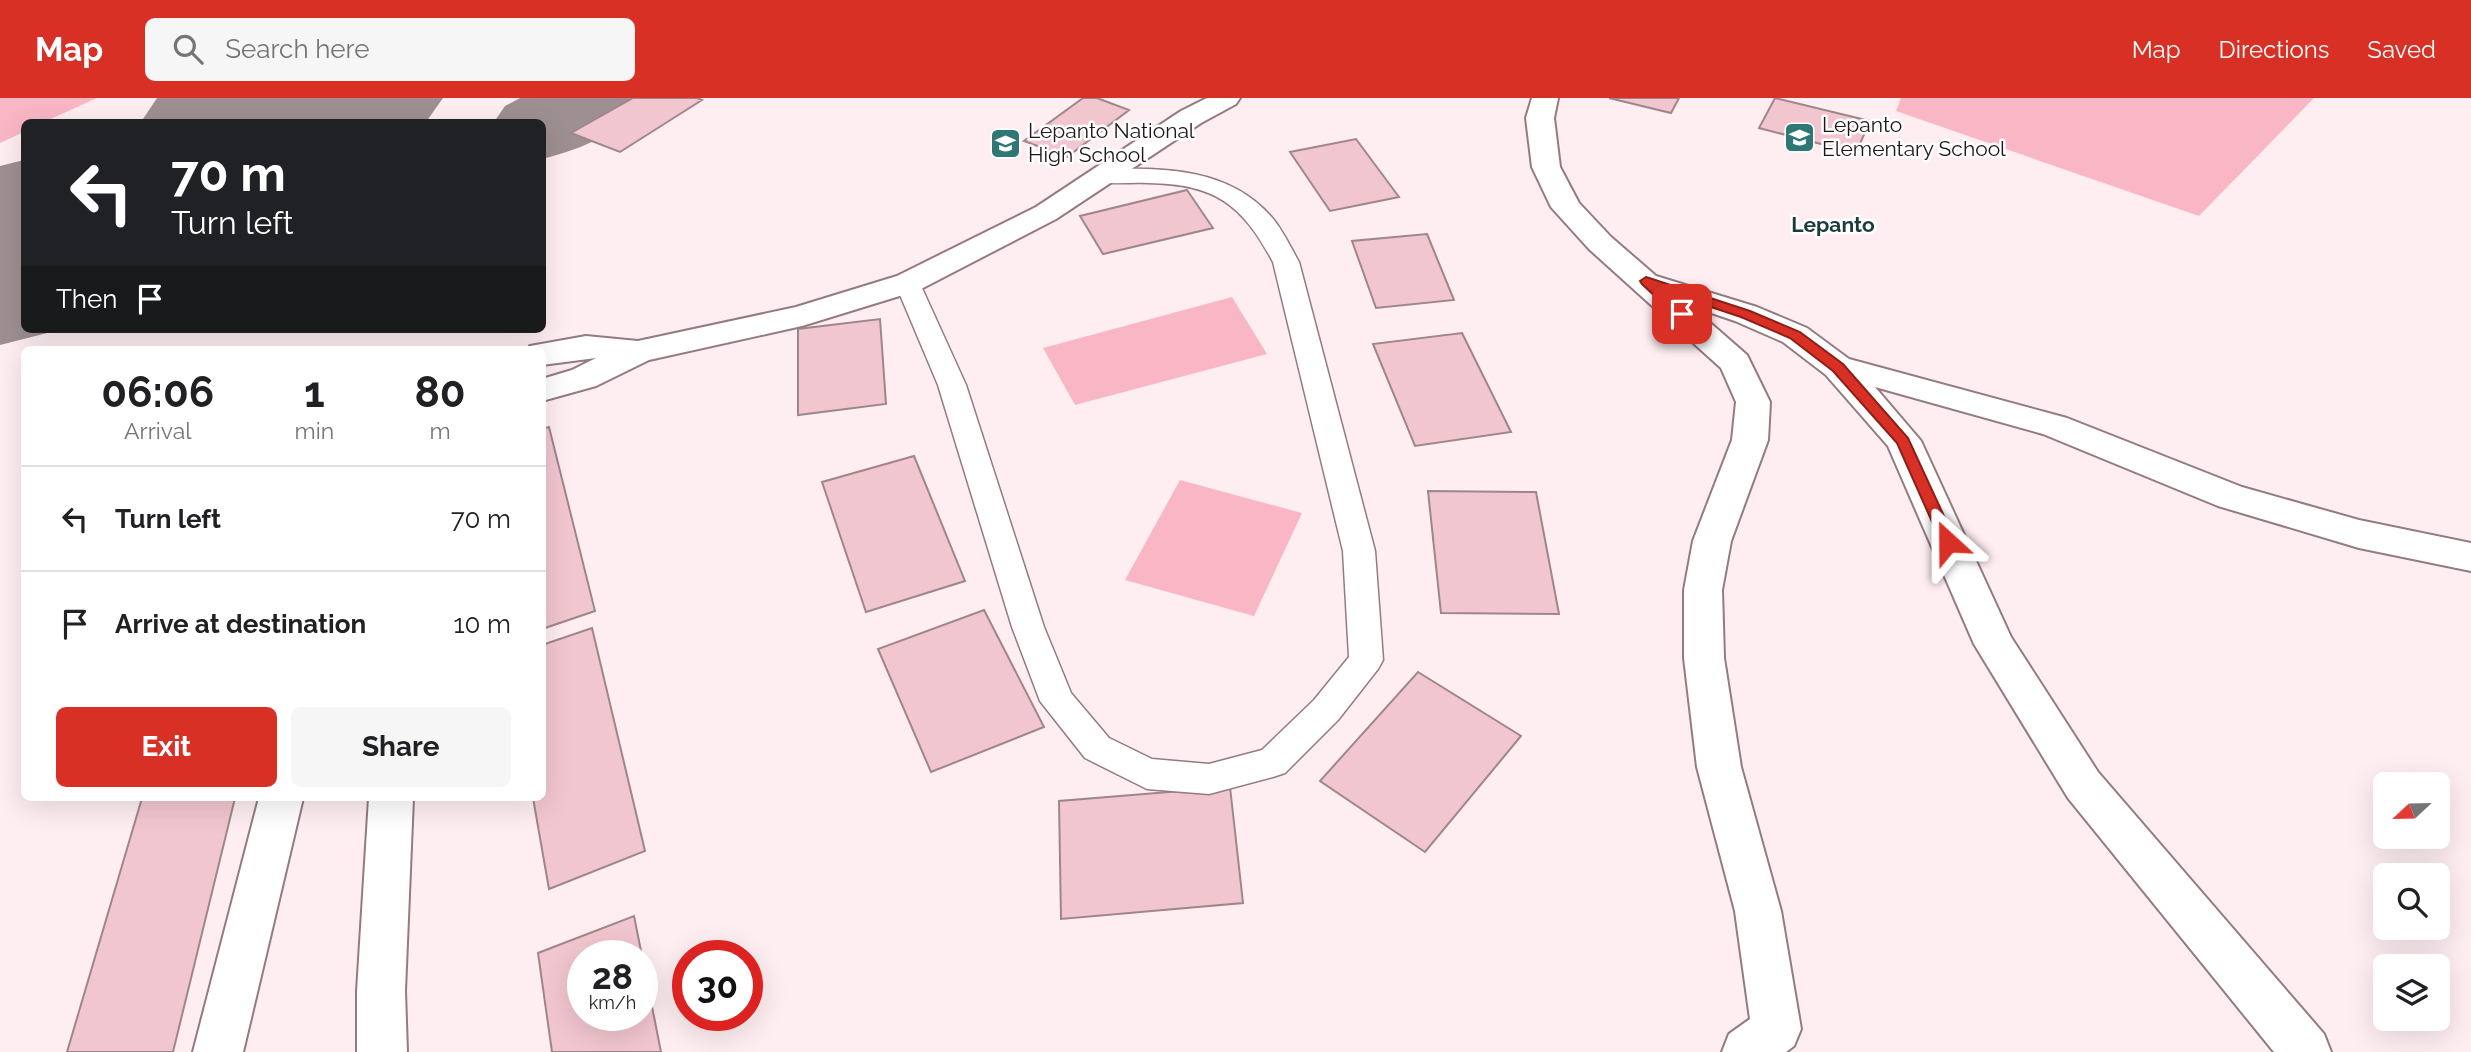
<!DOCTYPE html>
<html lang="en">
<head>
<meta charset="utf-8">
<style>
  body { margin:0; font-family:Raleway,sans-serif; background:#f6f6f6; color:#202124; height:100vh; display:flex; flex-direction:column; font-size:26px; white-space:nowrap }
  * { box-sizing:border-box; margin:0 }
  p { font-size:23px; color:#757577 }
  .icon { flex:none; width:38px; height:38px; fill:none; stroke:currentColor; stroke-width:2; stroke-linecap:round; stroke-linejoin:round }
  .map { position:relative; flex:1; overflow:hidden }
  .sheet { position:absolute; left:21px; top:248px; width:525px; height:455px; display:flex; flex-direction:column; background:#fff; border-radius:10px; box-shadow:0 7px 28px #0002 }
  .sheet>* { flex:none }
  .guide { position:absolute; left:21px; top:21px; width:525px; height:214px; border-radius:10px; box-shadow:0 7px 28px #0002; background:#202124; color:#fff; overflow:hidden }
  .needle { width:46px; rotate:248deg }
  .buttons { position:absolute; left:2373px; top:674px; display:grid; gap:14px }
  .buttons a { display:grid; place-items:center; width:77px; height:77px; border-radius:10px; background:#fff; box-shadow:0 7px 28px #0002; font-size:35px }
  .speed { position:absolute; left:567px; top:842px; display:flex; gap:14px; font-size:35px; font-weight:700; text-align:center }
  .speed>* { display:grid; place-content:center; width:91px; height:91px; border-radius:50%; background:#fff; box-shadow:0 7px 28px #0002; line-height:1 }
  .speed small { font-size:18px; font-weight:400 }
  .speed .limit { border:10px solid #d22; background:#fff; color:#111 }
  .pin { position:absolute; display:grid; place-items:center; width:60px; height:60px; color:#fff; margin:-30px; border-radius:14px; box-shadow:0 4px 10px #0006 }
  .me { position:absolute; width:77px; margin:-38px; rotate:336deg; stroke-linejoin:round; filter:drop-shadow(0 0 5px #0008) }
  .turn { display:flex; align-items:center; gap:24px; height:147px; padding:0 35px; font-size:32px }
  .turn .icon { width:91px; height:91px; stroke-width:2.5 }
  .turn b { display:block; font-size:49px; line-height:60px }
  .then { display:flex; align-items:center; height:66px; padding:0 35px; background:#0003; gap:14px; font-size:26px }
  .eta { display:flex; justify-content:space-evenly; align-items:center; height:119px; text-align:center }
  .eta b { font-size:42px; font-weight:700; line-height:49px }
  .primary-button { display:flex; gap:14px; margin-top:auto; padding:14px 35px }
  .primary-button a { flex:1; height:80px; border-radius:10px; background:#d93025; color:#fff; font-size:28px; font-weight:700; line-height:80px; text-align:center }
  .primary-button a+a { background:#f6f6f6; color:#202124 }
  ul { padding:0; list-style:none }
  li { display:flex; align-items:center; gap:21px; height:105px; padding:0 35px; border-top:2px solid #e0e0e0 }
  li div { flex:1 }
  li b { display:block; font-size:26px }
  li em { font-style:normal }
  header { display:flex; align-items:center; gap:42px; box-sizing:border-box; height:98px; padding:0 35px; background:#d93025; color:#fff }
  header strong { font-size:33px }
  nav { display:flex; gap:38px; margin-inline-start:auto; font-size:24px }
  .search { width:490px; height:63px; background:#f6f6f6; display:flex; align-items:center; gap:18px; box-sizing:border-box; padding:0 24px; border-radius:10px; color:#757577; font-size:26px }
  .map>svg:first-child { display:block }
  .green { fill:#f9b7c6 }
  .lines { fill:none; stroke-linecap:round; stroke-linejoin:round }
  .taxiway { fill:#9e9092; fill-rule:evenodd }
  .runway { fill:#9e9092; fill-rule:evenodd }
  .building { fill:#f2c6cf; stroke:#9f868b; stroke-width:2 }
  .lane-casing { stroke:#947b80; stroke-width:3 }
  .street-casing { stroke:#947b80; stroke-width:4 }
  .lane { fill:#fff; fill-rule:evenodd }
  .street { fill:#fff; fill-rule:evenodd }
  .route { fill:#d93025; stroke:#8d1f18; stroke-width:2 }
  .labels { text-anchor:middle; stroke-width:5; stroke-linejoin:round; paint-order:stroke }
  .far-poi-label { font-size:21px; fill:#201618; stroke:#fff; text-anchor:start }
  .far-neighbourhood-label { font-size:21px; font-weight:bold; fill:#1a3c3b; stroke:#fff }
</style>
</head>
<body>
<header>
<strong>Map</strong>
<div class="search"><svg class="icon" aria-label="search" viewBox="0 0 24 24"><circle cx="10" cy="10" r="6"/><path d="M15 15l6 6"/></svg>Search here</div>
<nav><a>Map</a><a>Directions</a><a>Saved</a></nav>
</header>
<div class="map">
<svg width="2471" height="954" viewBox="0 0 2471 954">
  <rect width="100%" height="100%" fill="#feeef1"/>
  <path class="green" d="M0,0H97L44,24H24V34L0,45Z
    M1901,0H2314L2199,118L1896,13Z
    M1232,199L1267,256L1075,307L1043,250Z
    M1180,382L1302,415L1254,518L1125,482Z"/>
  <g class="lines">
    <path class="taxiway" d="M273,0H373L360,24H258Z
      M520,0H644C619,37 584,50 542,61V24H494L505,8Z"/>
    <path class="runway" d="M157,0H443L426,24H141Z
      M24,62V231H63L0,247V68Z"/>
  </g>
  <path class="building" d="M633,0H697L702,2L620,54L571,35Z
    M1083,0H1097L1129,12L1067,59L1024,43Z
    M1609,0H1679L1671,15Z
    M1775,0L1870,23L1856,55L1759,30Z
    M1356,41L1399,99L1330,113L1290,54Z
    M1187,92L1213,130L1103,156L1080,118Z
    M1427,136L1454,202L1376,210L1352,143Z
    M880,221L886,306L798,317V231Z
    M1462,235L1511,334L1415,348L1373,246Z
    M549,329L595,513L542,531V331Z
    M914,358L965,483L866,514L822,384Z
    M1428,393L1536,394L1559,516L1441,515Z
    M984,512L1044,629L931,674L878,551Z
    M592,530L645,753L549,791L533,700H542V547Z
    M1418,574L1521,638L1425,754L1320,683Z
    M1230,689L1243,805L1061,821L1059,703Z
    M142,700H235L173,954H67Z
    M634,818L642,858H583V917H642V858L661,954H552L538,855Z"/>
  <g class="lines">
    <defs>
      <path id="lane" d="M1101,71C1164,70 1231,69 1274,122C1284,135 1291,150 1299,164L1375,453L1383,562L1378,571L1338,622L1285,675L1273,679L1209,696L1147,691L1085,660L1040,603L1012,529L938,287L895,185L899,179L908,177L917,179L966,287L1044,529L1071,595L1109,640L1152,661L1209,666L1262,652L1314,602L1349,559L1343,453L1273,164C1242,106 1215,86 1148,85C1130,84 1110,87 1093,83L1089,78L1093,73Z"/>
      <path id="street" d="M1207,0H1240L1236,6L1201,25L1056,121L919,192L802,228L649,262L596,288L542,303V281L572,272L596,260L542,267V252H528L530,248L586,238L638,243L796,209L897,178L1036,109L1181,13Z
        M1532,0H1558L1554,20L1560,69L1579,105L1611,139L1656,178L1757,209L1807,230L1849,261L2067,320L2242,389L2359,422L2471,445V473L2359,450L2218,408L2043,336L1875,289L1921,343L2011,539L2098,674L2324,936L2331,954H2274L2068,700L1974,546L1888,348L1826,277L1783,244L1735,223L1691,208L1747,257L1770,304L1768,342L1731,443L1722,492L1724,560L1741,669L1781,813L1801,931L1794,948L1786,954H1722L1729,936L1750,921L1735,813L1697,669L1684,560V492L1693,443L1732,342L1736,304L1721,270L1589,151L1551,109L1532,69L1526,20Z
        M259,700H303L243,954H193Z
        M369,700H413L405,893L407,954H357V893Z"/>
    </defs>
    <use href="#lane" class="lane-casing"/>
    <use href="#street" class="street-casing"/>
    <use href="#lane" class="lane"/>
    <use href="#street" class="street"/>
  </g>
  <path class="route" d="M1646,179L1750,213L1800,234L1843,266L1908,340L1956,444L1954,449H1943L1941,444L1897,345L1833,273L1790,240L1741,219L1666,194L1689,216L1682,220L1677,219L1642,186L1640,183Z"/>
  <defs>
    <symbol id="school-square" viewBox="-11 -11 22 22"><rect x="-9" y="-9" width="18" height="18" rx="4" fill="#2e7775" stroke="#fff"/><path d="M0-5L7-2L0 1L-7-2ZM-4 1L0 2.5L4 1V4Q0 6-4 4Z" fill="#fff"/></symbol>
  </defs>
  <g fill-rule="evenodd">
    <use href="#school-square" x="1782" y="22" width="35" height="35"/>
    <use href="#school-square" x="988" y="28" width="35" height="35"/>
  </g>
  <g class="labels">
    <g class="far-poi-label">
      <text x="1822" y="34">Lepanto<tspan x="1822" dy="24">Elementary School</tspan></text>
      <text x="1028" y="40">Lepanto National<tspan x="1028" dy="24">High School</tspan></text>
    </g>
    <g class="far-neighbourhood-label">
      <text x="1833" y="134">Lepanto</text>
    </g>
  </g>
</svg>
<div class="buttons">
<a><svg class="needle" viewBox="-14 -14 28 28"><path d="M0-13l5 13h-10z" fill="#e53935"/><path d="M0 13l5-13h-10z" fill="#757577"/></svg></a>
<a><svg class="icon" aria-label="search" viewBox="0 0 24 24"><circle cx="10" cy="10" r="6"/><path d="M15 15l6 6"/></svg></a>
<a><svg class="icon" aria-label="layers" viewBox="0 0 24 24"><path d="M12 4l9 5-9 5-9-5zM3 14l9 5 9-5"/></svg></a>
</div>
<div class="speed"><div>28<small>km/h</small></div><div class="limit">30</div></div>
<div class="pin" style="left:1682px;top:216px;background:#d93025"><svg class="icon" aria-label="arrive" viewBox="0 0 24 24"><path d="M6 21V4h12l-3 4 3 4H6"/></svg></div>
<svg class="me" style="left:1948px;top:444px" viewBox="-20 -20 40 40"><path d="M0-17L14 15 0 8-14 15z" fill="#d93025" stroke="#fff" stroke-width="4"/></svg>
<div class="guide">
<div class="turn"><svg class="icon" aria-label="left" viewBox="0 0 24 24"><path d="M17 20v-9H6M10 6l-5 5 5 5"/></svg><div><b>70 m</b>Turn left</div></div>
<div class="then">Then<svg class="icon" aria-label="arrive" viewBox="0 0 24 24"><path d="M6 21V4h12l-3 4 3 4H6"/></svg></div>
</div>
<section class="sheet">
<div class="eta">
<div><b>06:06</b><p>Arrival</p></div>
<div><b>1</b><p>min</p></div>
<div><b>80</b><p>m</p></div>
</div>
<ul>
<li><svg class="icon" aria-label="left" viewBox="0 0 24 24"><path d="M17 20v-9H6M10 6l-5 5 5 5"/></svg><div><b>Turn left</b></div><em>70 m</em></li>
<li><svg class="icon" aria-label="arrive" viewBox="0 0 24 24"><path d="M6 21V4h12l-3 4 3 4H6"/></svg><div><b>Arrive at destination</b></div><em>10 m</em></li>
</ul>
<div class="primary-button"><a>Exit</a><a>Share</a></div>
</section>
</div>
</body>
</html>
